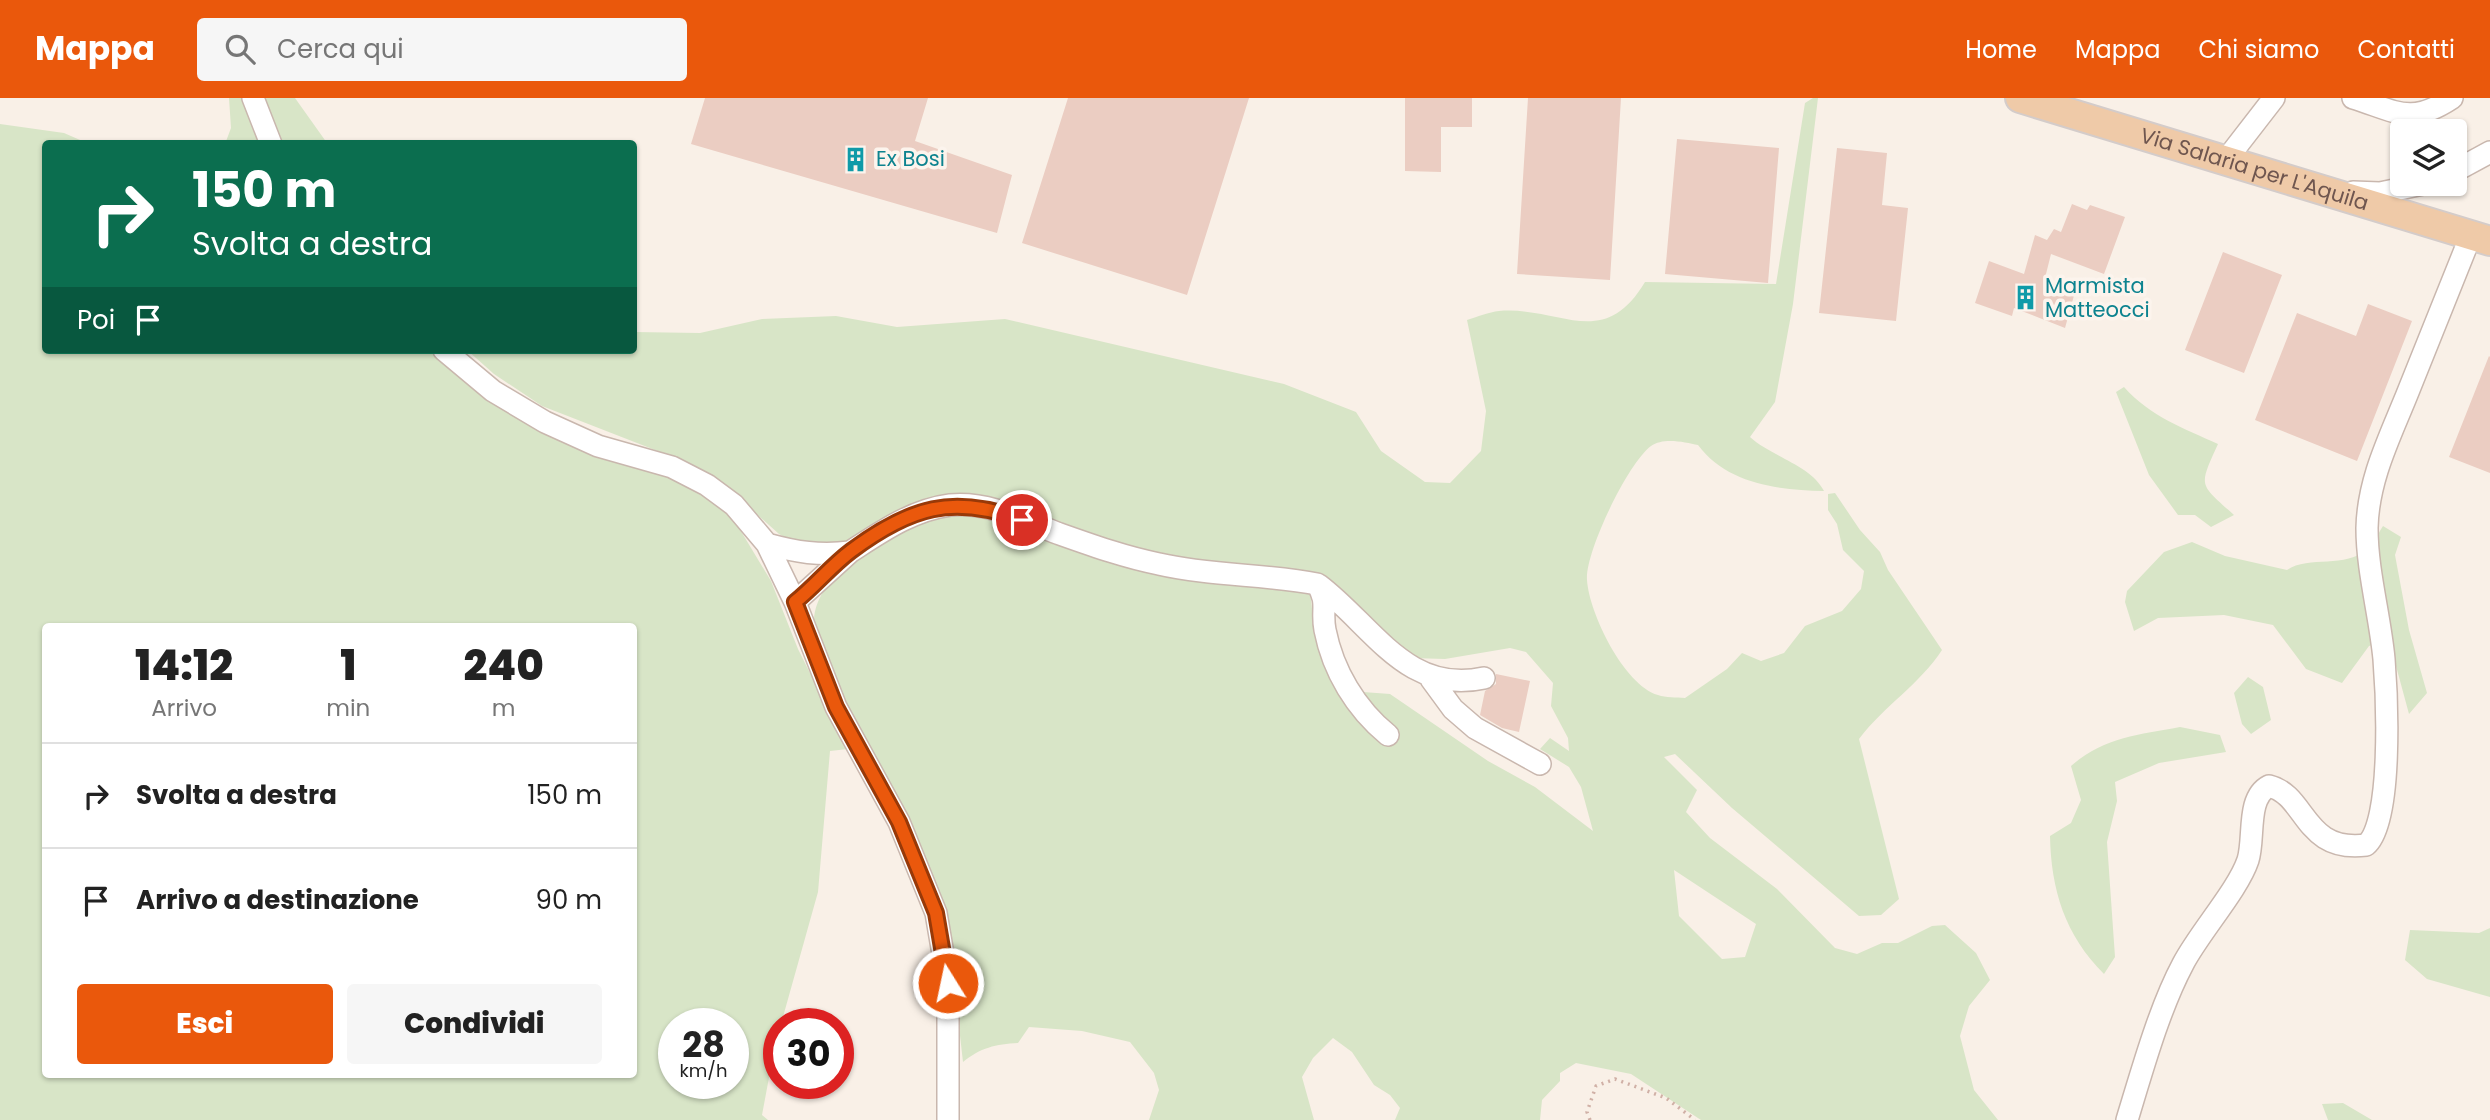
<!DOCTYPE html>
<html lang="it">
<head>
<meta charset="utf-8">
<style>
  body { margin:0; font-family:Poppins,sans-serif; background:#f6f6f6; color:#222; height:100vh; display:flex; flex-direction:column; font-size:26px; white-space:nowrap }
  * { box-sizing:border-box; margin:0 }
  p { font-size:23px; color:#767676 }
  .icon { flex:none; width:38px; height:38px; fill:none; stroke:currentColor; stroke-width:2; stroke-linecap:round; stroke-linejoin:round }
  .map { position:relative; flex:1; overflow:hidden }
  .side { position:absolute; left:42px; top:525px; width:595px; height:455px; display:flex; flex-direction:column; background:#fff; border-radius:7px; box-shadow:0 2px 5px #0004 }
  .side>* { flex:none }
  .hud { position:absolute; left:42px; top:42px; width:595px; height:214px; border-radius:7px; box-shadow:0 2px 5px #0004; background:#0b6e4f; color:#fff; overflow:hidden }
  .fabs { position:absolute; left:2390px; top:21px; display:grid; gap:14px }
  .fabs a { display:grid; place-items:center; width:77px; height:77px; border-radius:7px; background:#fff; box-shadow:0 2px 5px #0004; font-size:35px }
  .speed { position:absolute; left:658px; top:910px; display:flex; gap:14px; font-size:35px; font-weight:700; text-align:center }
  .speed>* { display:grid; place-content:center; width:91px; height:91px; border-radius:50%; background:#fff; box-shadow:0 2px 5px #0004; line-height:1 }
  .speed small { font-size:18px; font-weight:400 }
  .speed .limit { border:10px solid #d22; background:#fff; color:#111 }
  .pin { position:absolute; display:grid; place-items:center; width:60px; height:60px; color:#fff; margin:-30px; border:4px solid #fff; border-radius:50%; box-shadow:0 2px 7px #0007 }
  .me { position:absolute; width:77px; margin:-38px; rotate:350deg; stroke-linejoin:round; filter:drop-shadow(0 0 5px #0008) }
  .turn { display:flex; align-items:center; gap:24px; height:147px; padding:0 35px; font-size:32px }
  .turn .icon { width:91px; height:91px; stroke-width:2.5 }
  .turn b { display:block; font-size:49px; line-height:60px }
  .then { display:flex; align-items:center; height:66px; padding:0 35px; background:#0003; gap:14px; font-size:26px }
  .eta { display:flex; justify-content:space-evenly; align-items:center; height:119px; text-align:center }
  .eta b { font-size:42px; font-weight:800; line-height:49px }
  .cta { display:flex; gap:14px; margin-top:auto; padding:14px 35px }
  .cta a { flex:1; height:80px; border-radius:7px; background:#ea580c; color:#fff; font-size:28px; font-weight:800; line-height:80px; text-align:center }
  .cta a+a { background:#f6f6f6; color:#222 }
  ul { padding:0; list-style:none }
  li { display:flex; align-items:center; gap:21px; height:105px; padding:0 35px; border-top:2px solid #e0e0e0 }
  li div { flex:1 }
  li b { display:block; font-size:26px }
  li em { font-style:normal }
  header { display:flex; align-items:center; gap:42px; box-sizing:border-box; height:98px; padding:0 35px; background:#ea580c; color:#fff }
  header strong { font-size:33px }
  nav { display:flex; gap:38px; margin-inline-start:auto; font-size:24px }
  .search { width:490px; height:63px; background:#f6f6f6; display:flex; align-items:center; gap:18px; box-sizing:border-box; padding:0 24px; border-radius:7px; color:#767676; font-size:26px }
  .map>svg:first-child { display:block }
  .green { fill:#d8e5c7; fill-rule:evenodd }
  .building { fill:#ebcdc2 }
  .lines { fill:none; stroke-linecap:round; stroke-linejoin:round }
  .minor-casing { stroke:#c9b7ae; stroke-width:24 }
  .major-casing { stroke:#d4ccca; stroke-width:32 }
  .path { stroke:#d0b0a6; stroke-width:3.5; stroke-dasharray:2 5; stroke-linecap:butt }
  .minor { stroke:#fff; stroke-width:21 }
  .major { stroke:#efcaa8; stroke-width:28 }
  .route-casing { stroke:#983908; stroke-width:18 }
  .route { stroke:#ea580c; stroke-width:12 }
  .labels { text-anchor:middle; stroke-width:7; stroke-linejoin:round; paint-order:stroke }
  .culture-label { font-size:21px; fill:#0d838f; stroke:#fcf4ed; text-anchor:start }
  .street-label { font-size:21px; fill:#6f564f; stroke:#fcf4ed }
</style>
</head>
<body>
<header>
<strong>Mappa</strong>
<div class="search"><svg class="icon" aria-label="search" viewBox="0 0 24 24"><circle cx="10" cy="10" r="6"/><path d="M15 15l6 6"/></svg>Cerca qui</div>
<nav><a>Home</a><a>Mappa</a><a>Chi siamo</a><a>Contatti</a></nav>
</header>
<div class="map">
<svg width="2490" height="1022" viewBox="0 0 2490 1022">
  <rect width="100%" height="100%" fill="#f9f0e7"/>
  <path class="green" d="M229,0H242L262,45L225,46L231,30Z
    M262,0H295L327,45H283Z
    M1813,0H1818L1793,206L1775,304L1750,339C1772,359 1811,367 1824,393C1778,392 1727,386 1698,347C1685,344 1663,339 1651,348C1628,365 1585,454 1587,482C1589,515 1624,587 1658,597C1666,600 1676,599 1685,600L1727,571L1742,555L1761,563L1784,555L1805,528L1842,513L1861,491L1864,473L1843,452L1837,426L1828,412V396L1835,395L1860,432L1880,454L1888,472L1942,552C1920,586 1884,608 1859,641L1899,801L1881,817L1859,818L1732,710L1675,656L1664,659L1697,692L1686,714L1710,740L1777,791L1835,850L1857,856L1882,845H1898L1932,828L1945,827L1976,855L1990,882L1969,908L1960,938L1974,992L1998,1022H1701L1631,976L1576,965L1560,975V983L1542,1002L1540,1022H1395L1400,1010L1390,997L1374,987L1352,954L1333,940L1313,960L1302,979L1314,1022H1149L1159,992L1154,975L1130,944L1082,933L1029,929L1018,945C996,946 980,950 963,964C955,890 944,816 919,746C895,678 844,626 823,557C820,547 813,531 814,521C815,502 829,483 841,470L779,436L724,387L673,359L542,308L494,276L467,252H634V234L700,235L762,221L836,218L897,229L1005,221L1284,286L1356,314L1381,353L1425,384L1450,385L1481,353L1486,313L1467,222C1477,219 1489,214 1499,213C1561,208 1603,254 1645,184L1776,186L1805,5ZM1310,494L1411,560L1445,561L1510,550L1526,554L1553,585L1551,608L1568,640L1569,653L1550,640L1540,651L1569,669L1581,689L1593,733L1535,689L1488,663L1390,596L1363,594L1314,527ZM1674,772L1756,826L1745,859L1722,861L1679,818Z
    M0,26L64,35L87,45L46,46V252H440L512,309L698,391L733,420L771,483L798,551L848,651L830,653L818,794L781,926H779L762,1017L768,1022H0ZM46,528H634V976H46ZM674,926H733V985H674Z
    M2124,289C2151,319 2183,330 2218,346C2198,390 2199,385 2234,417L2211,429L2195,417H2178L2149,377L2116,294Z
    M2383,428L2401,439L2395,457L2409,532L2427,595L2409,616L2389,542L2369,548L2342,585L2306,571L2273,527L2224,517L2158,520L2134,533L2125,504L2127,493L2164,454L2192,444L2225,458L2287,472C2309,457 2346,471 2367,451C2373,445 2378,436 2383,428Z
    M2248,579L2263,589L2271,622L2251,636L2242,626L2234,595Z
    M2180,629L2220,637L2226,654L2159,665L2115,684L2117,703L2107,744L2115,859L2104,876C2065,837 2051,792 2050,738L2071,725L2081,702L2071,668C2104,639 2138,637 2180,629Z
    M2490,830V899L2427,881L2405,862L2410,832L2479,835Z
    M2343,1005L2372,1022H2328L2322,1006Z"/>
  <path class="building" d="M705,0H928L915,43L1012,77L997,135L691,46Z
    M1068,0H1249L1187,197L1022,145Z
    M1405,0H1472V29H1441V74L1405,73Z
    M1528,0H1621L1610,182L1517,176Z
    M1677,41L1779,50L1768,185L1665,176Z
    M1837,50L1887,55L1882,107L1908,110L1896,223L1819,215Z
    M2072,106L2087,112L2090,107L2125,119L2104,176L2051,156L2044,184L2075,194L2065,230L2014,210L2012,218L1975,205L1989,163L2024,176L2035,137L2047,142L2054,131L2061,134Z
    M2223,154L2282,177L2244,275L2185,252Z
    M2368,206L2412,223L2357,363L2255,322L2297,215L2356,238Z
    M2489,258L2490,259V375L2449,359Z
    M1496,576L1530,583L1519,634L1502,630L1480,617L1485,593L1496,586Z"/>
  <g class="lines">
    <defs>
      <path id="minor" d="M253,0L271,46
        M2353,0C2396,13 2410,28 2452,0
        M2226,62L2274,0
        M2455,73L2490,54
        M2353,94L2380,95L2423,86
        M444,252L493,293L545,324L598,348L672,369L707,387L734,407L767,446L795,504L836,609L899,724L936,815L948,885V1022
        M767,446C796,454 820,458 850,454L795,504
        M850,454C881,434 912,412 950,407C987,403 1024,422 1057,435C1091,447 1124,459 1159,466C1211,478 1265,476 1317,486C1329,505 1321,512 1325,532C1333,573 1356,611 1388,637
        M1319,487C1373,528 1407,597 1484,580
        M1431,581L1453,611L1475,630L1540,666
        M2127,1022C2142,973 2159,911 2183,866C2199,835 2238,792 2248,762C2255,740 2246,700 2269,688C2307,697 2303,755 2366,747C2393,725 2387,598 2384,561C2380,518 2367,473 2367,430C2368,381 2390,339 2408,294C2429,242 2450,189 2471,137"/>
      <g id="major">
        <path id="s1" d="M2020,0L2490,143"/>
      </g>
    </defs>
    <use href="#minor" class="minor-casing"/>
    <use href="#major" class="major-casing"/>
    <path class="path" d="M1590,1022L1587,1014L1596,988L1615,981L1666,1000L1695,1022"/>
    <use href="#minor" class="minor"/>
    <use href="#major" class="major"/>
  </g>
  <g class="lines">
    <defs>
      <path id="route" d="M948,885L936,815L899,724L836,609L795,504C815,488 831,468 851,453C910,409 953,396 1022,422"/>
    </defs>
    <use href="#route" class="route-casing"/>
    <use href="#route" class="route"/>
  </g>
  <defs>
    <symbol id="building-bare" viewBox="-9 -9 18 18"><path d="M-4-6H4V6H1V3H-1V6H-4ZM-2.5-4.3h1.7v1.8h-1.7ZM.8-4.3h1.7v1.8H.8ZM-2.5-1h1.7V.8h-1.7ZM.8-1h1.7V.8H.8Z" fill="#0f9aa8" stroke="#fcf4ed" stroke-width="2.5" paint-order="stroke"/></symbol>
  </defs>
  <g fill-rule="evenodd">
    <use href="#building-bare" x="838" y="44" width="35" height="35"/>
    <use href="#building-bare" x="2008" y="182" width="35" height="35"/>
  </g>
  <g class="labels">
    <g class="culture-label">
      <text x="876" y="68">Ex Bosi</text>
      <text x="2045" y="195">Marmista<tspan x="2045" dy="24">Matteocci</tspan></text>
    </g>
    <g class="street-label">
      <text dy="7" stroke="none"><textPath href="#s1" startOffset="245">Via Salaria per L'Aquila</textPath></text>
    </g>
  </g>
</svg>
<div class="fabs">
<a><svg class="icon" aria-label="layers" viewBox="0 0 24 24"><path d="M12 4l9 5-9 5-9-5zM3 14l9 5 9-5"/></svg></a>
</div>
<div class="speed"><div>28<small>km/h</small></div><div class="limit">30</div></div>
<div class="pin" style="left:1022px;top:422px;background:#d93025"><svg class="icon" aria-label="arrive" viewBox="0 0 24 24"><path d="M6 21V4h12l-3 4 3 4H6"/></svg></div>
<svg class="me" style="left:948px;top:885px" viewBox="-20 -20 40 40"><circle r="17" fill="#ea580c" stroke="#fff" stroke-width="3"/><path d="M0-11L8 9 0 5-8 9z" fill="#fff"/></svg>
<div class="hud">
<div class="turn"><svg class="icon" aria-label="right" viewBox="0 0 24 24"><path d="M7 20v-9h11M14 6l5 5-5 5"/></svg><div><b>150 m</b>Svolta a destra</div></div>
<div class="then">Poi<svg class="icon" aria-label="arrive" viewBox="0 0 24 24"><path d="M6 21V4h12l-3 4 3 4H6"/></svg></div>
</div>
<section class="side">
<div class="eta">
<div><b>14:12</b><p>Arrivo</p></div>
<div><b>1</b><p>min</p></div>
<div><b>240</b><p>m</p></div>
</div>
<ul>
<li><svg class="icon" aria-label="right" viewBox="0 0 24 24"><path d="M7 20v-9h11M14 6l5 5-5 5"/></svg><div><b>Svolta a destra</b></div><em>150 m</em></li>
<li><svg class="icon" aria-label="arrive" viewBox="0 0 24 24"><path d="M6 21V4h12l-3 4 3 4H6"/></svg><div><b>Arrivo a destinazione</b></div><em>90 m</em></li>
</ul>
<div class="cta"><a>Esci</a><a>Condividi</a></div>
</section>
</div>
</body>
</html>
